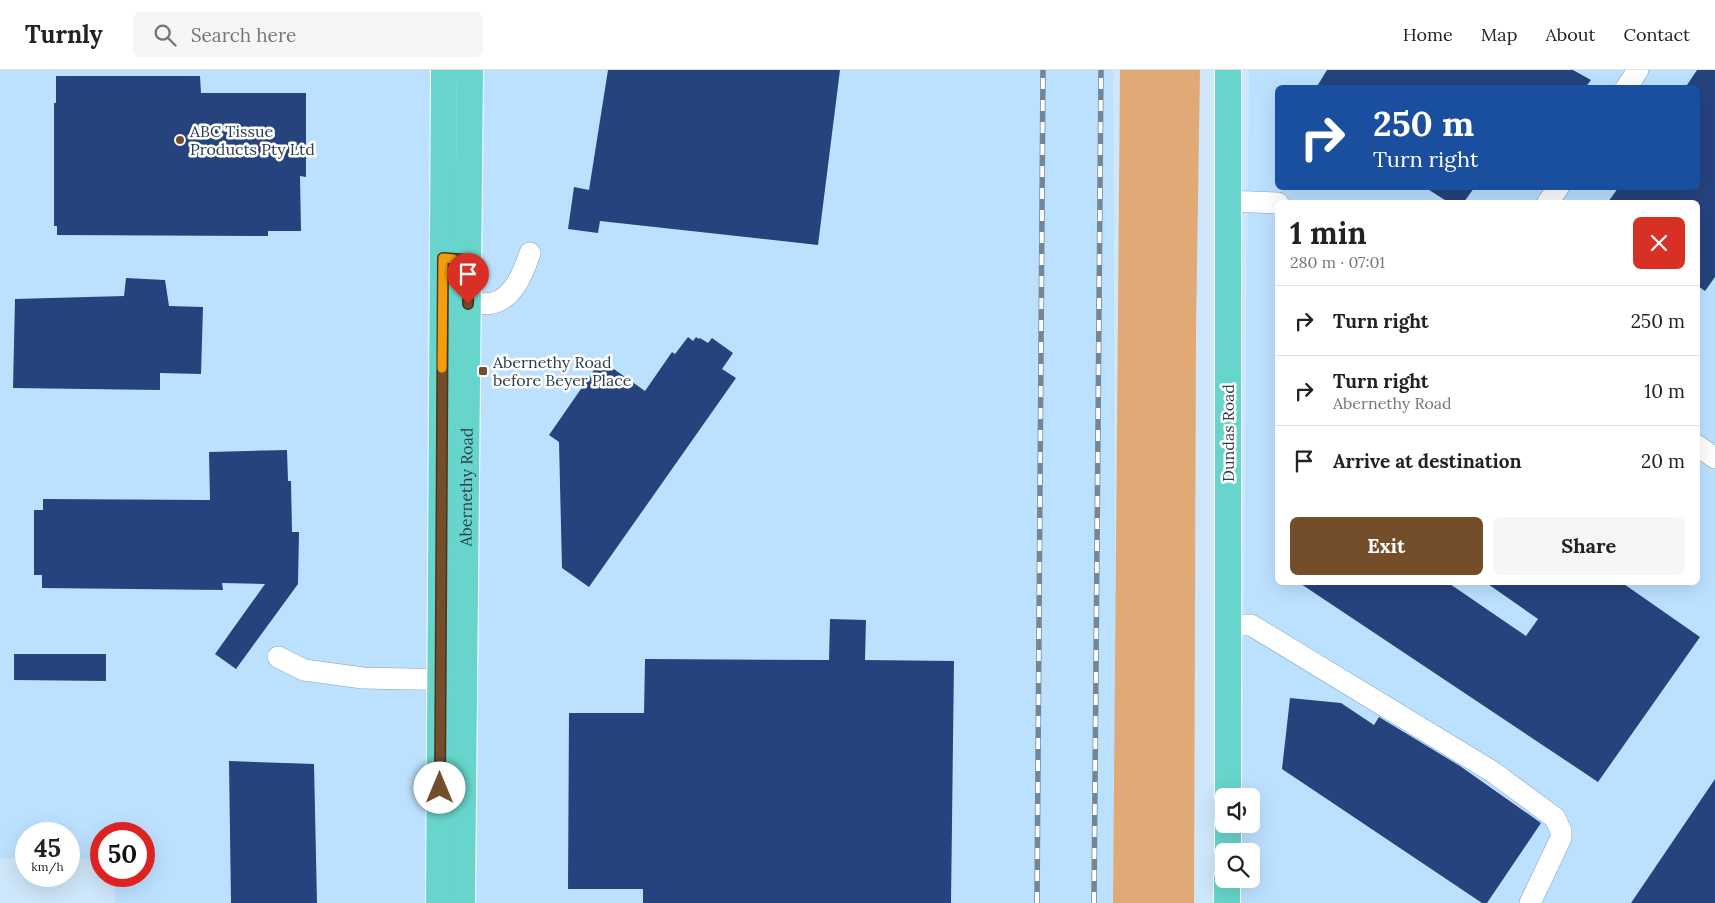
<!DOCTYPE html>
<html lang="en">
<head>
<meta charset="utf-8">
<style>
  body { margin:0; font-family:Lora,serif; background:#f6f6f6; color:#222; height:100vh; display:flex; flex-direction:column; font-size:19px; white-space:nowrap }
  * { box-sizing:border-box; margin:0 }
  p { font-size:16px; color:#767676 }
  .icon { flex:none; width:28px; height:28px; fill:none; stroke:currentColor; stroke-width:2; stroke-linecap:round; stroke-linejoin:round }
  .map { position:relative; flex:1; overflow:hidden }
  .details { position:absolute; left:1275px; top:130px; width:425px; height:385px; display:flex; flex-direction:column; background:#fff; border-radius:8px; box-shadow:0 5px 20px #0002 }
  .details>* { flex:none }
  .banner { position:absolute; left:1275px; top:15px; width:425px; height:105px; border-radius:8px; box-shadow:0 5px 20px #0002; background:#1a4fa0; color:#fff; overflow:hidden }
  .buttons { position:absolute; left:1215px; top:718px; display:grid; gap:10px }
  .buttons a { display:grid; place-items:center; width:45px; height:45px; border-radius:8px; background:#fff; box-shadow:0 5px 20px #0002; font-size:25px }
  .speed { position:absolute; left:15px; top:752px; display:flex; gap:10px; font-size:25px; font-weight:700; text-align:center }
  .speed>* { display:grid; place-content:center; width:65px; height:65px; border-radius:50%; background:#fff; box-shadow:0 5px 20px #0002; line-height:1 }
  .speed small { font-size:12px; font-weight:400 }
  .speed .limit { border:8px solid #d22; background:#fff; color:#111 }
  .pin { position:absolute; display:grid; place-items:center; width:42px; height:42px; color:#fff; margin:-51px -21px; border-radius:50% 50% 50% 0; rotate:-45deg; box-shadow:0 0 5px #0007 }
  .pin .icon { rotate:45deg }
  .me { position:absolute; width:55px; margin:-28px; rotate:0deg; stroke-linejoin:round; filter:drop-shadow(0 0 4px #0008) }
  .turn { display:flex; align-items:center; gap:18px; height:105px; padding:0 15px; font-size:22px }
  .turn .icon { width:65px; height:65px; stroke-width:2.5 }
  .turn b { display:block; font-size:35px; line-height:42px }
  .round { display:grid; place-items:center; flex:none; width:52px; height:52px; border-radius:8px; background:#f6f6f6 }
  .head { display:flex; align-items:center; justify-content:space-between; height:85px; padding:0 15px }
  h1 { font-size:30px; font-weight:700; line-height:38px }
  .button { display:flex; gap:10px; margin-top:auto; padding:10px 15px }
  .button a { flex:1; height:58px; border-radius:8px; background:#744e2b; color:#fff; font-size:20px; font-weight:700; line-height:58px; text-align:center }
  .button a+a { background:#f6f6f6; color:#222 }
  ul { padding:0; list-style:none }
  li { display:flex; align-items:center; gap:15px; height:70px; padding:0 15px; border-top:1px solid #e0e0e0 }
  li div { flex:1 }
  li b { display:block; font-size:19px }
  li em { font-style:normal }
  header { display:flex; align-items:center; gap:30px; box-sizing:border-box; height:70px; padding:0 25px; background:#fff; border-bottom:1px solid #e0e0e0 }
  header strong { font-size:24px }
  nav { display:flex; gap:28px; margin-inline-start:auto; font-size:18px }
  .search { width:350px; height:45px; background:#f6f6f6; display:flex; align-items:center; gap:12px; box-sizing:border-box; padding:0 18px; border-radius:8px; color:#767676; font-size:19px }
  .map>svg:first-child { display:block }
  .built { fill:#bce1ff; fill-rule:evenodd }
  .green { fill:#e0a976 }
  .building { fill:#26437e }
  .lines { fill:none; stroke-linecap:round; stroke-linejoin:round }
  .minor-casing { stroke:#7ea4c2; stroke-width:22 }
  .major-casing { stroke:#fff; stroke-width:28 }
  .minor { stroke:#fff; stroke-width:21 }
  .major { stroke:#67d5cb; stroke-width:26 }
  .rail-casing { stroke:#738695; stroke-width:5.5 }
  .rail { stroke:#fff; stroke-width:4; stroke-dasharray:11; stroke-linecap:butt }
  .route-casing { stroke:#4b331c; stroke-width:12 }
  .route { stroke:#744e2b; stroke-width:9 }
  .slow { stroke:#f59e0b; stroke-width:9 }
  .poi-dot { fill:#744e2b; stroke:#fff; stroke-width:2 }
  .labels { text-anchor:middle; stroke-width:5; stroke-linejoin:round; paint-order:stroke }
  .poi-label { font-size:16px; fill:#2d3d49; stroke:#fff; text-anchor:start }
  .street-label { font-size:16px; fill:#2d3d49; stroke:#fff }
</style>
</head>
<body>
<header>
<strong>Turnly</strong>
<div class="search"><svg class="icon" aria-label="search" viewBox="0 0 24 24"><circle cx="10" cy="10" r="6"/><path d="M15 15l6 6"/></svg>Search here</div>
<nav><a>Home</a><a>Map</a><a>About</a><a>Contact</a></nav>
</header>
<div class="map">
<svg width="1715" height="833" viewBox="0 0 1715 833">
  <rect width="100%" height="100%" fill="#cfe7fa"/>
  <path class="built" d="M0,0H1113L1116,692L1114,833H115V806H144V764H101V789H69V764H26V789H0Z
    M1249,0H1715V833H1241L1242,809H1251V781H1242V754H1251V726H1242ZM1278,18H1698V118H1278ZM1278,132H1698V512H1278Z"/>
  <path class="green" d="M1120,0H1200L1196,259L1194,833H1113Z"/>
  <path class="building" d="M608,0H840L818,175L600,151L598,163L568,159L574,117L589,120Z
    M1327,0H1573L1591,10L1585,18H1316Z
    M1697,0H1715V207L1705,221L1698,216V132H1608L1618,118H1698V18H1685Z
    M56,6H200L201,23H306V107L300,106L301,161H268V166L57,165V156H54V33H56Z
    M1426,118H1474L1464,132H1448Z
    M126,208L165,210L169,236L203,237L201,304L160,303V320L13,318L15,229L124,226Z
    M688,267L693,271L696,267L699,269L700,268L708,273L712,268L733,283L722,299L736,308L589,517L562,498L559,372L549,365L601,290L645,321L672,282L675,284Z
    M287,380L288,411H291L292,462H299L298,514L236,599L215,584L265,514L222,513L223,520L42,518V505H34V440H43V429L210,430L209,382Z
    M1298,512H1447L1526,566L1538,549L1485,512H1621L1700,567L1598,712Z
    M830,549L866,550L865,590L954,591L951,833H643V819H568L569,643H644L645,589L829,590Z
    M14,584H106V611L14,610Z
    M1290,628L1341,633L1374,655L1379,647L1460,696L1541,753L1487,833H1482L1282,699Z
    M229,691L314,694L317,833H231Z
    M1715,709V833H1631Z"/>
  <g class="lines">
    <defs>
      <path id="minor" d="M1626,18L1638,0
        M1226,131L1278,133
        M1548,132L1558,118
        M468,234C476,234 485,234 493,233C514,228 524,201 530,183
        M1698,376L1715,388
        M1229,555H1251L1493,702L1555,748L1561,761V768L1530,833
        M278,587L304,600L363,608L457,610"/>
      <g id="major">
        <path d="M1228,0V726"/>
        <path d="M1228,781V754"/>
        <path d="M439,833L444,0"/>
        <path id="s1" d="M462,833L470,0"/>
        <path d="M1227,833V809"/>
      </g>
    </defs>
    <use href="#minor" class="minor-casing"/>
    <use href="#major" class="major-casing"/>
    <use href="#minor" class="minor"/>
    <use href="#major" class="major"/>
    <defs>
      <path id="rail" d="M1037,833L1043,0
        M1094,833L1101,0"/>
    </defs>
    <use href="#rail" class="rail-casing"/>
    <use href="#rail" class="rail"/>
  </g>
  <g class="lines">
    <defs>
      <path id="route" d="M440,718L443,188L469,190L468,234"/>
    </defs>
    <use href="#route" class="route-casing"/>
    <use href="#route" class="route"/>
    <path class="slow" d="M442,298L443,188L453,189"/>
  </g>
  <g class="poi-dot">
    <circle cx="180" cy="70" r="5"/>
    <rect x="478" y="296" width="10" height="10" rx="2.5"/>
  </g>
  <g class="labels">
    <g class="poi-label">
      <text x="190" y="67">ABC Tissue<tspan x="190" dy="18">Products Pty Ltd</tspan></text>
      <text x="493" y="298">Abernethy Road<tspan x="493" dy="18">before Beyer Place</tspan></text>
    </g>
    <g class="street-label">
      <text transform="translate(1228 363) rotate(-90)" y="6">Dundas Road</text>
      <text dy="6" stroke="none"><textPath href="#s1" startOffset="416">Abernethy Road</textPath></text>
    </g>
  </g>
</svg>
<div class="buttons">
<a><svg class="icon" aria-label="sound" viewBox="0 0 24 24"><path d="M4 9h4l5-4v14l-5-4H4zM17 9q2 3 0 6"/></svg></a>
<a><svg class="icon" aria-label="search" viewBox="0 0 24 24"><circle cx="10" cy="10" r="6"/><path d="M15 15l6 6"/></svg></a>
</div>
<div class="speed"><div>45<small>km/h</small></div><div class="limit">50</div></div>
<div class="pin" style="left:468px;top:234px;background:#d93025"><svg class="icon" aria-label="arrive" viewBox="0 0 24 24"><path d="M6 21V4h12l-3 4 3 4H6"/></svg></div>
<svg class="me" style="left:440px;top:718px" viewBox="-20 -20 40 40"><circle r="19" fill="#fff"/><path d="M0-13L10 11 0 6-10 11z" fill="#744e2b"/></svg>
<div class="banner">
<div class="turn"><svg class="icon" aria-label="right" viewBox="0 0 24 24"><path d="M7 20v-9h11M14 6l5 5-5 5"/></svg><div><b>250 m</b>Turn right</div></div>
</div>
<section class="details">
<div class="head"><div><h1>1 min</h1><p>280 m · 07:01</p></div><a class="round" style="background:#d93025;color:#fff"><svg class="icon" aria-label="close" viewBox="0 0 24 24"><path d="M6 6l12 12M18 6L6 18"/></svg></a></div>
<ul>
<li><svg class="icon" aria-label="right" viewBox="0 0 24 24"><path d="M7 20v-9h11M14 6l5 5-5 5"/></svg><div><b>Turn right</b></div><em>250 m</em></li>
<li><svg class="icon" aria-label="right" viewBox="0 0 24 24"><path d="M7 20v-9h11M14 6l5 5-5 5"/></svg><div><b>Turn right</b><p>Abernethy Road</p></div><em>10 m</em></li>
<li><svg class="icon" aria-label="arrive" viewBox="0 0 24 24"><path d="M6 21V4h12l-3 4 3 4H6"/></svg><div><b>Arrive at destination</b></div><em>20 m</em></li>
</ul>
<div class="button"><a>Exit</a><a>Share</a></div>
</section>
</div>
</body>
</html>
